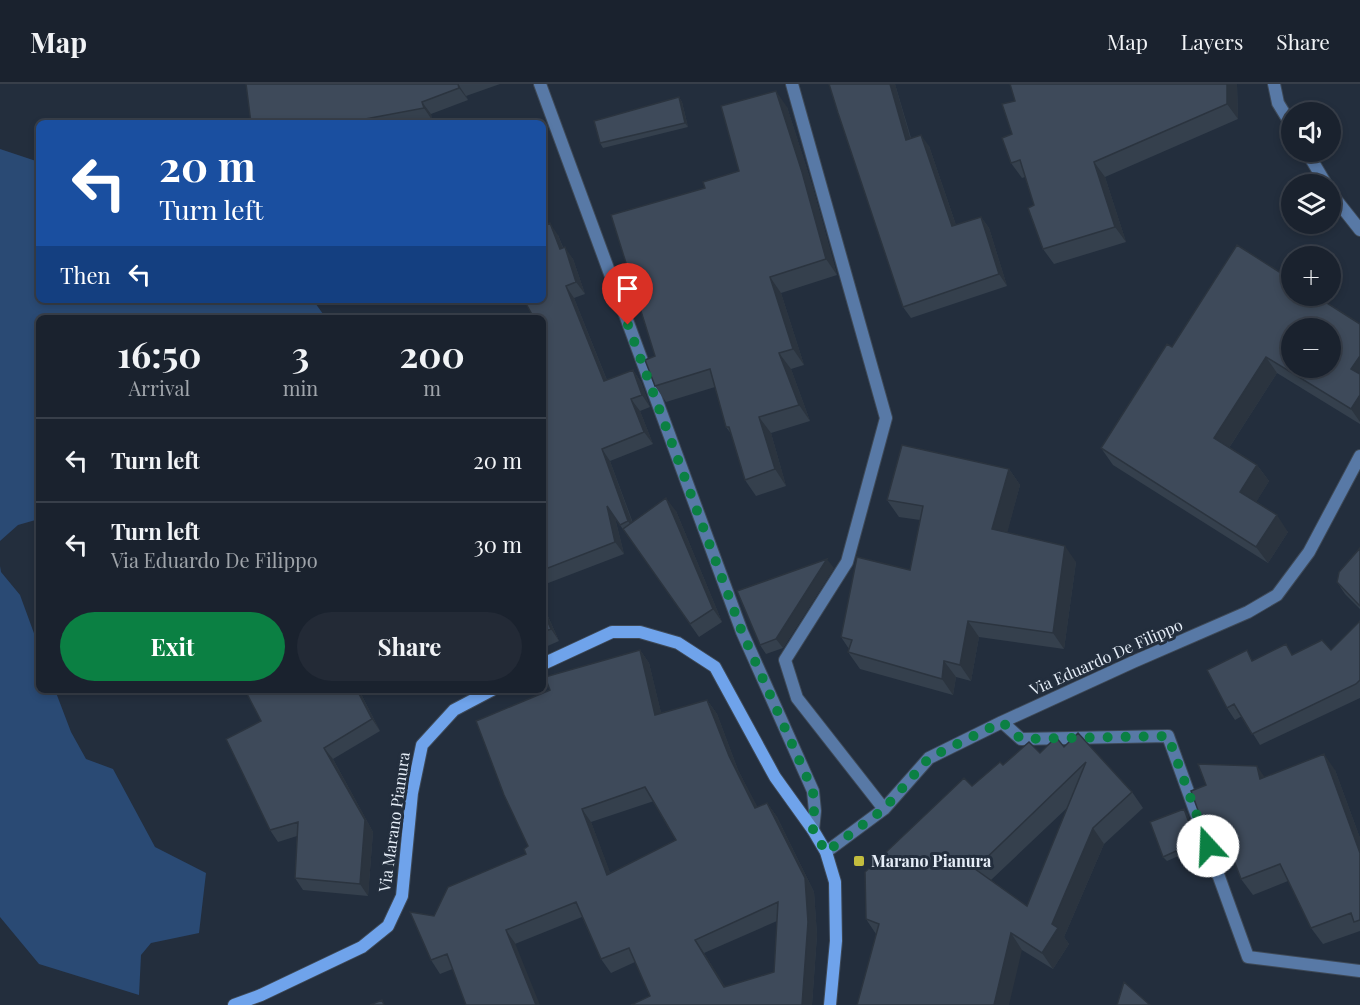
<!DOCTYPE html>
<html lang="en">
<head>
<meta charset="utf-8">
<style>
  body { margin:0; font-family:"Playfair Display",serif; background:#232a36; color:#f1f3f6; height:100vh; display:flex; flex-direction:column; font-size:22px; white-space:nowrap }
  * { box-sizing:border-box; margin:0 }
  p { font-size:20px; color:#9fa4aa }
  .icon { flex:none; width:33px; height:33px; fill:none; stroke:currentColor; stroke-width:2; stroke-linecap:round; stroke-linejoin:round }
  .map { position:relative; flex:1; overflow:hidden }
  .side { position:absolute; left:36px; top:231px; width:510px; height:378px; display:flex; flex-direction:column; background:#1a222e; border-radius:9px; box-shadow:0 3px 9px #0003,0 0 0 2px #383f4a }
  .side>* { flex:none }
  .top-card { position:absolute; left:36px; top:36px; width:510px; height:183px; border-radius:9px; box-shadow:0 3px 9px #0003,0 0 0 2px #383f4a; background:#1a4fa0; color:#fff; overflow:hidden }
  .tools { position:absolute; left:1281px; top:18px; display:grid; gap:12px }
  .tools a { display:grid; place-items:center; width:60px; height:60px; border-radius:50%; background:#1a222e; box-shadow:0 3px 9px #0003,0 0 0 2px #383f4a; font-size:30px }
  .pin { position:absolute; display:grid; place-items:center; width:51px; height:51px; color:#fff; margin:-62px -26px; border-radius:50% 50% 50% 0; rotate:-45deg; box-shadow:0 0 6px #0007 }
  .pin .icon { rotate:45deg }
  .me { position:absolute; width:66px; margin:-33px; rotate:340deg; stroke-linejoin:round; filter:drop-shadow(0 0 4px #0008) }
  .turn { display:flex; align-items:center; gap:21px; height:126px; padding:0 24px; font-size:27px }
  .turn .icon { width:78px; height:78px; stroke-width:2.5 }
  .turn b { display:block; font-size:42px; line-height:51px }
  .then { display:flex; align-items:center; height:57px; padding:0 24px; background:#0003; gap:12px; font-size:22px }
  .eta { display:flex; justify-content:space-evenly; align-items:center; height:102px; text-align:center }
  .eta b { font-size:36px; font-weight:700; line-height:42px }
  .button { display:flex; gap:12px; margin-top:auto; padding:12px 24px }
  .button a { flex:1; height:69px; border-radius:36px; background:#0b8043; color:#fff; font-size:24px; font-weight:700; line-height:69px; text-align:center }
  .button a+a { background:#232a36; color:#f1f3f6 }
  ul { padding:0; list-style:none }
  li { display:flex; align-items:center; gap:18px; height:84px; padding:0 24px; border-top:2px solid #383f4a }
  li div { flex:1 }
  li b { display:block; font-size:22px }
  li em { font-style:normal }
  header { display:flex; align-items:center; gap:36px; box-sizing:border-box; height:84px; padding:0 30px; background:#1a222e; border-bottom:2px solid #383f4a }
  header strong { font-size:28px }
  nav { display:flex; gap:33px; margin-inline-start:auto; font-size:21px }
  .map>svg:first-child { display:block }
  .green { fill:#2a4a74 }
  .lines { fill:none; stroke-linecap:round; stroke-linejoin:round }
  .street-casing { stroke:#3e4957; stroke-width:14 }
  .secondary-casing { stroke:#3e4957; stroke-width:14 }
  .street { stroke:#5879a6; stroke-width:12 }
  .secondary { stroke:#6fa3eb; stroke-width:12 }
  .wall { fill:#35404d; fill-rule:evenodd }
  .shaded-wall { fill:#2b343f }
  .building { fill:#3e4a5a; stroke:#2b343f; stroke-width:1.5; fill-rule:evenodd }
  .route { stroke:#0b8043; stroke-width:10; stroke-dasharray:0 18 }
  .poi-dot { fill:#c3bd3e; stroke:#232e3d; stroke-width:2 }
  .labels { text-anchor:middle; stroke-width:6; stroke-linejoin:round; paint-order:stroke }
  .street-label { font-size:16px; fill:#e5edf7; stroke:#232e3d }
  .poi-label { font-size:16px; font-weight:bold; fill:#e5edf7; stroke:#232e3d; text-anchor:start }
</style>
</head>
<body>
<header>
<strong>Map</strong>
<nav><a>Map</a><a>Layers</a><a>Share</a></nav>
</header>
<div class="map">
<svg width="1360" height="921" viewBox="0 0 1360 921">
  <rect width="100%" height="100%" fill="#232e3d"/>
  <path class="green" d="M0,65L39,78V216H313L323,230L322,234H39V435L18,441L0,457Z
    M0,482L1,488L20,511L39,563V606H55L71,648L86,675L113,685L155,763L206,789L199,849L151,859L141,871L139,911L39,880L0,833Z"/>
  <g class="lines">
    <defs>
      <path id="street" d="M540,0L742,548L813,707L815,727L813,746
        M792,0L886,334L847,478L785,576L797,614L884,725
        M1274,0L1278,19L1292,42
        M1307,68L1326,100
        M1330,108L1360,146
        M1002,638L1021,655L1168,652L1248,873L1360,887
        M826,768L884,725L929,674L1002,638L1133,578L1248,528L1277,511L1309,468L1360,372"/>
      <path id="secondary" d="M543,580L612,548H640L678,559L715,583L775,693L813,746L826,768L835,798L836,857L830,921
        M234,921L261,911L362,863L388,842L402,812L412,709L422,661L454,626L492,606"/>
    </defs>
    <use href="#street" class="street-casing"/>
    <use href="#secondary" class="secondary-casing"/>
    <use href="#street" class="street"/>
    <use href="#secondary" class="secondary"/>
  </g>
  <path class="wall" d="M246,0H500L466,12L468,16L431,30L432,36L415,39H251Z
    M895,0L911,54L929,62L956,141L981,133L989,144L1007,202L911,234L903,223Z
    M1010,0H1237L1238,35L1105,93L1126,158L1054,180L1043,165L1034,121L1025,93L1022,94L1011,79L1015,17Z
    M679,13L682,18L688,43L603,64L600,59Z
    M787,23L813,104L837,191L781,209L804,281L791,285L810,337L771,349L786,402L756,412L745,396L732,351L726,343L715,303L666,318L655,302V272L705,104L739,87Z
    M558,151L563,163L573,175L585,210L574,214L607,296L633,286L641,298L650,323L640,327L653,360L610,377L633,439L676,427L722,538L699,553L615,434L624,470L543,501V234Z
    M1360,240V340L1277,289L1229,364L1257,381L1269,397L1256,418L1288,448L1268,479L1113,381L1101,364L1172,263Z
    M1009,385L1020,401L1007,448L1076,478L1064,565L979,553L971,597L956,593L953,611L860,585L848,568L849,565L841,553L910,486L920,436L899,433L887,416Z
    M1360,464V525L1345,510L1337,498Z
    M834,484L783,564L766,570L760,561Z
    M543,521L559,557L543,564Z
    M1360,537V614L1260,661L1242,632L1235,636L1227,624L1254,576L1331,566Z
    M640,566L649,579L661,629L707,616L717,630L738,686L757,723L767,719L777,733L814,808L817,851L812,921L650,912L635,878L611,889L601,875L582,833L440,890L431,876L434,832L526,770L528,762L550,606ZM654,717L676,756L610,789L591,738ZM777,837L774,888L725,903L704,869Z
    M245,606H359L380,647L333,675L373,748L368,812L303,806L295,794L297,752L278,758L270,746L261,637Z
    M1064,663L1132,708L1143,724L1104,760L1064,853L1069,860L1053,885L1022,866L876,850L866,835L972,702L1003,681L1040,669ZM1068,723L1027,822L991,796Z
    M1335,686L1360,754V847L1323,860L1311,844L1288,797L1253,811L1241,795L1225,752L1215,756L1203,740L1264,693Z
    M1187,729L1199,763L1167,777L1163,773Z"/>
  <path class="shaded-wall" d="M458,0L466,12L468,16L459,4Z
    M890,0H895L914,67L906,56Z
    M1227,0H1237L1238,35L1227,20Z
    M776,7L787,23L813,104L837,191L826,175Z
    M679,13L682,18L688,43L685,39Z
    M422,18L431,30L432,36L424,24Z
    M921,51L929,62L960,153L952,142Z
    M1094,78L1105,93L1126,158L1115,143Z
    M981,133L989,144L1007,202L999,190Z
    M550,139L558,151L568,177L560,165Z
    M565,163L573,175L585,210L576,198Z
    M770,193L781,209L804,281L793,265Z
    M566,202L574,214L612,309L604,297Z
    M779,269L791,285L810,337L799,321Z
    M1360,272V297L1351,285Z
    M1266,273L1277,289L1225,370L1214,354Z
    M633,286L641,298L650,323L642,311Z
    M1360,311V338L1351,325Z
    M631,315L640,327L653,360L644,348Z
    M759,333L771,349L786,402L775,385Z
    M602,365L610,377L636,449L628,437Z
    M1257,381L1269,397L1252,425L1240,408Z
    M1009,385L1020,401L1004,461L992,445Z
    M666,414L676,427L722,538L713,525Z
    M607,422L615,434L624,470L615,458Z
    M1277,431L1288,448L1268,479L1256,463Z
    M1065,462L1076,478L1064,565L1053,549Z
    M827,475L834,484L783,564L776,555Z
    M543,521L559,557L551,545L543,527Z
    M968,537L979,553L971,597L960,581Z
    M640,566L649,579L665,645L655,631Z
    M944,577L956,593L953,611L942,595Z
    M357,606H359L380,647L372,635Z
    M707,616L717,630L738,686L765,737L755,724L729,672Z
    M324,664L333,675L373,748L368,812L360,800Z
    M1324,670L1335,686L1360,754V769Z
    M1257,682L1268,698L1260,695Z
    M767,719L777,733L814,808L817,851L812,921H802Z
    M582,725L591,738L616,804L607,791Z
    M1184,725L1187,729L1199,763L1196,758Z
    M1093,744L1104,760L1064,853L1069,860L1053,885L1042,869L1052,840Z
    M506,846L515,859L540,921H536Z
    M1011,849L1022,866L1009,921H994Z
    M695,856L704,869L734,916L724,903Z"/>
  <path class="building" d="M246,0H459H458L459,4L422,18L424,24L344,39H251Z
    M829,0H890L906,56L921,51L952,142L981,133L999,190L903,223L838,29Z
    M1010,0H1227V20L1094,78L1115,143L1043,165L1028,124L1034,121L1020,76L1011,79L1002,54L1012,50L1002,20L1015,17Z
    M776,7L802,88L826,175L770,193L793,265L779,269L799,321L759,333L775,385L745,396L729,343H726L710,285L655,302L645,276L655,272L611,131L705,104L703,98L739,87L721,22Z
    M679,13L685,39L600,59L594,37Z
    M550,139L560,165L565,163L576,198L566,202L604,297L633,286L642,311L631,315L644,348L602,365L628,437L620,441L607,422L615,458L543,486V234H534L524,216H543V142Z
    M1237,161L1292,196V212H1316L1360,240V272L1351,285L1360,290V311L1351,325L1266,273L1214,354L1257,381L1240,408L1277,431L1256,463L1101,364L1167,260L1172,263ZM1292,244H1330V284H1292Z
    M902,361L1009,385L992,445L1065,462L1053,549L968,537L960,581L944,577L942,595L848,568L852,556L841,553L857,473L910,486L923,422L887,416Z
    M666,414L713,525L690,540L623,445Z
    M1360,464V522L1337,498L1339,488Z
    M827,475L776,555L760,561L737,507Z
    M543,527L551,545L543,548Z
    M1360,537V596L1356,600L1252,650L1234,620L1227,624L1207,586L1247,566L1252,577L1286,560L1292,571L1322,556L1331,566Z
    M640,566L655,631L707,616L729,672L755,724L767,719L805,794L808,838L802,921H631L650,912L629,864L601,875L576,818L506,846L536,921H466L447,870L431,876L410,828L434,832L448,803L526,770L524,765L528,762L504,711L476,637L550,606L545,593ZM645,703L676,756L607,791L582,725ZM778,818L774,888L724,903L695,856Z
    M245,606H357L372,635L324,664L365,736L360,800L295,794L298,738L270,746L226,655L261,637Z
    M1078,649L1132,708L1093,744L1052,840L1058,844L1042,869L1011,849L994,921H857L879,840L866,835L865,788L964,694L972,702L1000,678L1003,681L1029,658L1040,669L1056,653L1064,663ZM1086,678L1027,822L975,785Z
    M1324,670L1360,769V836L1354,838L1351,829L1311,844L1280,780L1241,795L1218,734L1203,740L1191,707L1206,701L1198,680L1257,682L1260,695Z
    M1184,725L1196,758L1163,773L1150,738Z
    M1124,898L1150,921H1117Z
    M382,916L384,921H370Z"/>
  <g class="lines">
    <path class="route" d="M628,241L742,548L813,707L814,727L813,746L826,768L884,725L929,674L1002,638L1021,655L1168,652L1208,762"/>
  </g>
  <rect class="poi-dot" x="853" y="771" width="12" height="12" rx="3"/>
  <g class="labels">
    <g class="street-label">
      <text transform="translate(1106 573) rotate(-24)" y="6">Via Eduardo De Filippo</text>
      <text transform="translate(394 738) rotate(-82)" y="6">Via Marano Pianura</text>
    </g>
    <g class="poi-label">
      <text x="871" y="783">Marano Pianura</text>
    </g>
  </g>
</svg>
<div class="tools">
<a><svg class="icon" aria-label="sound" viewBox="0 0 24 24"><path d="M4 9h4l5-4v14l-5-4H4zM17 9q2 3 0 6"/></svg></a>
<a><svg class="icon" aria-label="layers" viewBox="0 0 24 24"><path d="M12 4l9 5-9 5-9-5zM3 14l9 5 9-5"/></svg></a>
<a>+</a>
<a>−</a>
</div>
<div class="pin" style="left:628px;top:241px;background:#d93025"><svg class="icon" aria-label="arrive" viewBox="0 0 24 24"><path d="M6 21V4h12l-3 4 3 4H6"/></svg></div>
<svg class="me" style="left:1208px;top:762px" viewBox="-20 -20 40 40"><circle r="19" fill="#fff"/><path d="M0-13L10 11 0 6-10 11z" fill="#0b8043"/></svg>
<div class="top-card">
<div class="turn"><svg class="icon" aria-label="left" viewBox="0 0 24 24"><path d="M17 20v-9H6M10 6l-5 5 5 5"/></svg><div><b>20 m</b>Turn left</div></div>
<div class="then">Then<svg class="icon" aria-label="left" viewBox="0 0 24 24"><path d="M17 20v-9H6M10 6l-5 5 5 5"/></svg></div>
</div>
<section class="side">
<div class="eta">
<div><b>16:50</b><p>Arrival</p></div>
<div><b>3</b><p>min</p></div>
<div><b>200</b><p>m</p></div>
</div>
<ul>
<li><svg class="icon" aria-label="left" viewBox="0 0 24 24"><path d="M17 20v-9H6M10 6l-5 5 5 5"/></svg><div><b>Turn left</b></div><em>20 m</em></li>
<li><svg class="icon" aria-label="left" viewBox="0 0 24 24"><path d="M17 20v-9H6M10 6l-5 5 5 5"/></svg><div><b>Turn left</b><p>Via Eduardo De Filippo</p></div><em>30 m</em></li>
</ul>
<div class="button"><a>Exit</a><a>Share</a></div>
</section>
</div>
</body>
</html>
